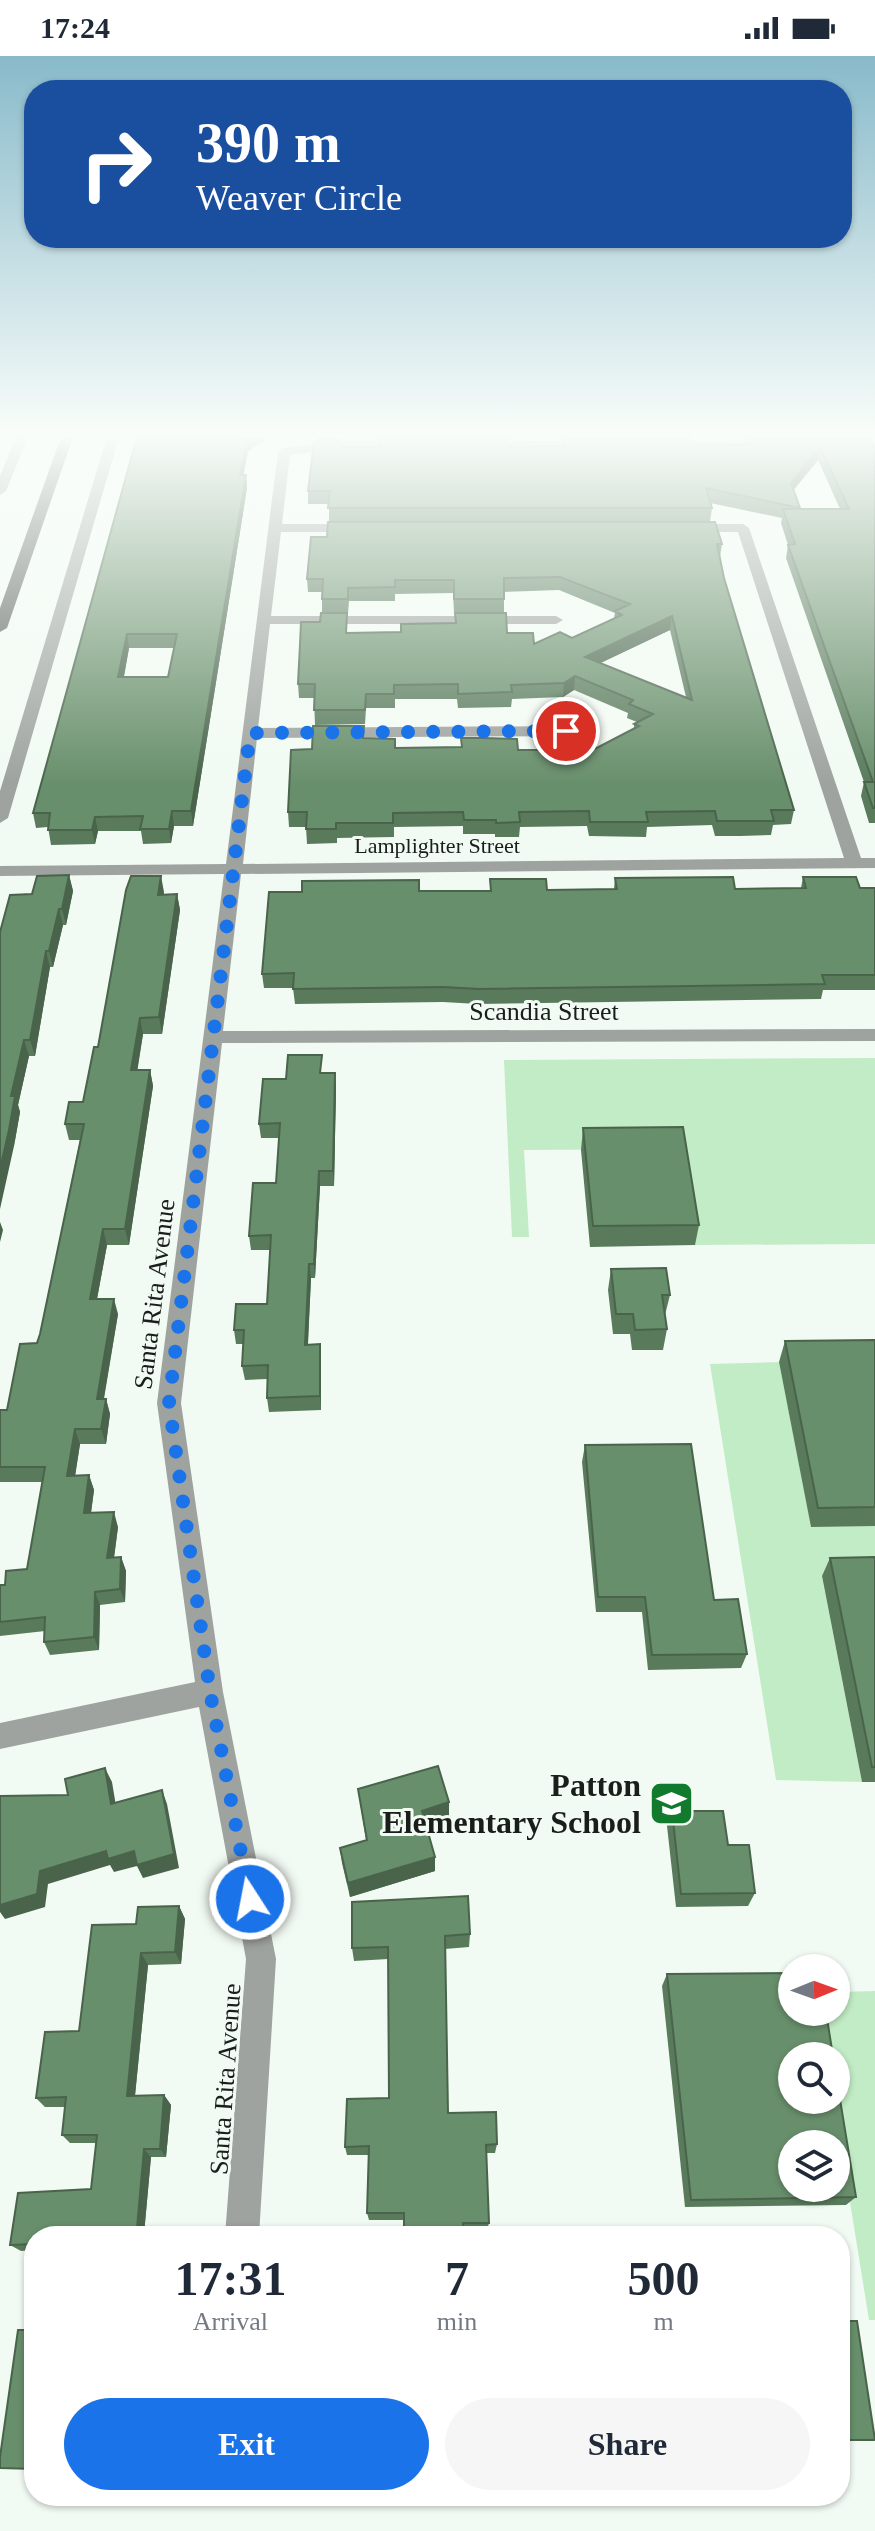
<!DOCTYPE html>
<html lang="en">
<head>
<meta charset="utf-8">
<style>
  body { margin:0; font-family:"Times New Roman",serif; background:#f6f6f7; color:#1f2937; height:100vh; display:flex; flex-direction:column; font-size:30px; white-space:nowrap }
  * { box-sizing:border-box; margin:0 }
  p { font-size:26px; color:#747a83 }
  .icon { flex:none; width:44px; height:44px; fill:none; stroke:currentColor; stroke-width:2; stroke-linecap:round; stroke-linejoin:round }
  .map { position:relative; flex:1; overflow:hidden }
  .drawer { position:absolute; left:24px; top:2170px; width:826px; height:280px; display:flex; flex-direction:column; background:#fff; border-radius:32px; box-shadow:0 2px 6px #0004 }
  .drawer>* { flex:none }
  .guide { position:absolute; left:24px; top:24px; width:828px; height:168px; border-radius:32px; box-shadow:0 2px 6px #0004; background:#1a4fa0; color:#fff; overflow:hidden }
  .needle { width:52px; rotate:89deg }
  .controls { position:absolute; left:778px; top:1898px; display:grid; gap:16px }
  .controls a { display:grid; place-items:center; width:72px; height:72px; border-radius:50%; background:#fff; box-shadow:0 2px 6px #0004; font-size:40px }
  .pin { position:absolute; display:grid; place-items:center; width:68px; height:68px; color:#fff; margin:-34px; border:4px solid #fff; border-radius:50%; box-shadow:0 2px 8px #0007 }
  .me { position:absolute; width:88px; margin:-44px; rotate:349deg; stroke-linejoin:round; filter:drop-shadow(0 0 6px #0008) }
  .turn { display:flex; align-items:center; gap:28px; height:168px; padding:0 40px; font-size:36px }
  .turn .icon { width:104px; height:104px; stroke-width:2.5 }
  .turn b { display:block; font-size:56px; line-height:68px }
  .eta { display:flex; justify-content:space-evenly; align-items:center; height:136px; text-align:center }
  .eta b { font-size:48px; font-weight:600; line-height:56px }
  .button { display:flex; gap:16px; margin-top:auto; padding:16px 40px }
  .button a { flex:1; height:92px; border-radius:48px; background:#1a73e8; color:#fff; font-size:32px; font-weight:600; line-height:92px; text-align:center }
  .button a+a { background:#f6f6f7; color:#1f2937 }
  .status { display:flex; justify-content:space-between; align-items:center; height:56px; padding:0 40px; background:#fff; direction:ltr }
  .status svg { height:22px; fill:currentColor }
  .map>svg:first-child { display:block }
  .green { fill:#c2ecc5 }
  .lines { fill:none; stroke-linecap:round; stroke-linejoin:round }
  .minor { fill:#9fa39f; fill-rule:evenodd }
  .primary { fill:#575d57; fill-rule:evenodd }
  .wall { fill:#597b5c; fill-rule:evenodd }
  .shaded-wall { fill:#49644b }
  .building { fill:#688f6b; stroke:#49644b; stroke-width:2; fill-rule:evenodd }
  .route { stroke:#1a73e8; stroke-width:14; stroke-dasharray:0 25.2 }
  .labels { text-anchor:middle; stroke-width:6; stroke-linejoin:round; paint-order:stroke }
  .far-street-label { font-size:22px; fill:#1a1d1a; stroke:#f2fbf3 }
  .street-label { font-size:26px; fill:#1a1d1a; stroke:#f2fbf3 }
  .near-poi-label { font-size:32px; font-weight:bold; fill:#1a1d1a; stroke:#f2fbf3; text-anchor:end }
</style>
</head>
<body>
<div class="status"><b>17:24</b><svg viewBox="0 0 49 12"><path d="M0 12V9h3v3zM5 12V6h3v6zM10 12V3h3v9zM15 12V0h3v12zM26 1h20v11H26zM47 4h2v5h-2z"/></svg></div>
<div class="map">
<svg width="875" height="2475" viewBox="0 0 875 2475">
  <rect width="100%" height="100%" fill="#f2fbf3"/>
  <path class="green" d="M875,1002V1188L695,1189L679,1093L524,1094L529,1181H512L504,1004Z
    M779,1306L811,1470H875V1519L822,1521L862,1726L776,1724L710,1308Z
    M875,1935V2264H869L849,2140H844L829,2044H836V2000H822L815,1956H836V1936Z"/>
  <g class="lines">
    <path class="minor" d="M16,381H28L6,435L0,439V420Z
      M107,381H119L8,762L0,767V735Z
      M354,383L410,384L416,388L410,392L354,391L290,399L282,468H355L361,472L355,476H281L271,560H556L563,564L556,568H270L258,672L566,670L574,675L566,680L257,682L243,808L844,802L738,476H689L683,472L689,468H743L749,472L861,802H875V812L241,818L223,975L875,973V985L222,987L181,1347L223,1636L276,1903L259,2180H225L246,1903L199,1651L0,1693V1667L195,1626L157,1347L224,818L0,820V810L226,808L278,396L284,392Z
      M774,384L780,388L778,391L664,393L658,389L664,385Z
      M480,385H590L596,389L590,393L476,392L474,389Z"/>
    <path class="primary" d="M61,381H73L7,572L0,576V552Z"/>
  </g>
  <path class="wall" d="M137,381H270L248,395L243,419H246L247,432L193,770H174L171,787L143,788L141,775H98L95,788L51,789L48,771L36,772L33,757ZM129,592H174L168,621H124Z
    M563,381L693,389H745L747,382L875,393V767H869L861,740L864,726L786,502L788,489L781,467L782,462L710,447L712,452L710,466L722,488L720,501L724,522L794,754L791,768L773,769L771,779L740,780H715L712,769L647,771L646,781L589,780L587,770L520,771L519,781H495V778H463V770L394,771V781L337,782V787L307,788L306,771H289L288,756L312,693L364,682L395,692L518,694L587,697L634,673V668L637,666L627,662L628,657L574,634L563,641L512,643L511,651L458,652L457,643H395V652H366L365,668L315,669L314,642H299L298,628L348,577H507L534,588L572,582L614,562L615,557L559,534L504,536V557H454L453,537L395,538V545H349L348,557H322V536H308L307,523L327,481L329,465V448H308V435L343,391L563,390ZM818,404L840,453H800L793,434ZM670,574L686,641L600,607Z
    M69,819L73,835L66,869H63L53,911H50L35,1000H29L18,1049L20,1056L14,1090L32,838Z
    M803,821L860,832H875V934H823L821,943L478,948L443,946L295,948L293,932H264L262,918L419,835H490V823L547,834L614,833L615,822L735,833L801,832Z
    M164,836V838H177L180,854L162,978H143L137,1014H150L153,1030L129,1189H107L97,1243L118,1258L104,1343H106L110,1358L106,1388H80L75,1419H89L94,1434L91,1457L118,1471L114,1502L121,1501L126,1515L125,1546L100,1549L99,1594L50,1599L44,1586L45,1575L0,1580V1529H5L27,1513L43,1426H0V1354H7L40,1278L80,1084H69L65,1068L83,1046L98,991Z
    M323,1017H335L336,1032L334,1130H320L315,1222H311L308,1289L320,1288L321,1302V1354L269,1356L267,1342V1323L245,1324L242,1310L243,1288H236L234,1274L267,1248L270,1194H251L249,1180L276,1127L279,1082H261L259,1068L286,1023Z
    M583,1072L699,1169L695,1189L590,1191L581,1094Z
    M611,1213L670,1239L665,1259L667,1273L663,1294H632L630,1278H613L608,1234Z
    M875,1284V1470L811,1471L779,1306L785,1285Z
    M585,1389L714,1544L747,1598L741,1612L648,1614L642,1556H596L582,1406Z
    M875,1501V1726H862L822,1520L830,1502Z
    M358,1733L449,1746V1761L426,1768L435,1815L350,1841L342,1807L340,1792L366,1784Z
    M672,1755L728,1789L755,1837L748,1850L676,1851L667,1770Z
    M352,1846L470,1878L469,1891L445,1893L448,2057L497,2088L495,2097H486L489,2167L487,2174H464L404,2164H369L367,2157L369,2099H347L345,2091L389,2042L388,1903L354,1905L352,1892Z
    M179,1850L185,1863L181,1908L148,1909L135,2040L164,2039L171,2049L166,2101H151L144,2178L34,2180V2194L21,2195L10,2189L91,2133L97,2087H70L62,2079L65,2051H45L36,2042L79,1975L136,1868Z
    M667,1918L856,2141L846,2149L685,2151L662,1930Z"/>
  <path class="shaded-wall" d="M248,381H270L248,395L241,432L240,419Z
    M316,381H335V382L316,385Z
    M820,391L818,404L788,441L791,427Z
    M246,419L247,432L193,770L191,755Z
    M672,560L670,574L584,615L585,601Z
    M127,578L129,592L121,635L118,621Z
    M575,620L574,634L563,641L564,627Z
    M172,755L174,770L171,787L169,773Z
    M95,761L98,775L95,788L92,774Z
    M69,819L73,835L66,869L62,853Z
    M161,820L164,836L161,855L158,839Z
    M177,838L180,854L162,978L159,961Z
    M59,853L63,869L53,911L49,895Z
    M46,895L50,911L35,1000L30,984Z
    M140,962L143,978L135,1030L131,1014Z
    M24,984L29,1000L18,1049L20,1056L14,1090L0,1153V1113L11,1040Z
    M150,1014L153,1030L129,1189L125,1173Z
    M335,1017L336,1032L334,1130L333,1115Z
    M319,1115L320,1130L315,1222L314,1208Z
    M0,1166L3,1174L0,1186Z
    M103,1173L107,1189L94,1259L90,1243Z
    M309,1208L311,1222L307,1303L305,1289Z
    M114,1243L118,1258L101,1358L97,1343Z
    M320,1288L321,1302V1354L320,1340Z
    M106,1343L110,1358L106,1388L101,1373Z
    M75,1373L80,1388L73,1434L67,1420Z
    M89,1419L94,1434L89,1471L84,1457Z
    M114,1456L118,1471L112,1516L107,1502Z
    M121,1501L126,1515L125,1546L120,1533Z
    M95,1536L100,1549L99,1594L94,1581Z
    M105,1712L112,1726L118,1762L111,1748Z
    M162,1734L167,1748L179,1812L143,1822L137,1810L114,1816L110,1809L48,1828L45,1851L5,1863L0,1856V1849L40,1815Z
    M449,1746V1761L423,1770L422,1755Z
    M435,1801V1815L350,1841L348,1827Z
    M179,1850L185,1863L181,1908L175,1896Z
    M141,1897L148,1909L134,2049L127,2040Z
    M164,2039L171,2049L166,2101L160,2093Z
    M144,2093L151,2101L144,2178L137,2172Z
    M99,2172L108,2179L107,2180H98Z"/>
  <path class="building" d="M137,381H248L240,419H246L191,755H172L169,773H140L143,760L95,761L92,774H48L50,757H33ZM127,578H177L168,621H118Z
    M381,381H509L510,391L565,390L563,381L691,382L693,389H750L747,382H870L875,393V404H873L875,408V752H873L864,726H873L788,489L795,488L783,453H849L820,391L791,427L800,452L706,432L712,452H328L330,435H308L314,386L340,383L343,391H381Z
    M328,466H715L722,488H717L724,522L794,754H771L774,765H717L715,755L646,756L648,766H590L589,755L519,756L520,766L496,767V764H464L463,756L393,757V767H336V773H306L307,756H288L291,694L312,693L313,670H364L363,682L395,683V692L462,691L461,682H483L517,683L518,694H569L575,690L587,697L639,670L634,668L653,658L629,648L633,644L575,620L564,627L511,629L512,636L458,638V628L394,629V638H366L365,654H314L315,628H298L300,588L301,566H320L321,557H347L346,577L401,576V568L456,567L455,557H506L507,577H533L534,588L560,576L572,582L622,559L615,555L630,548L560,521L504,522V543H454V524H395V531L348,532V543H322L323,523H307L311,481H327ZM672,560L692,644L585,601Z
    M69,819L62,853H59L49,895H46L30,984H24L11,1040H15L9,1074L0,1113V876L10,839L32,838L37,820Z
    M131,820H161L158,839L177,838L159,961L140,962L131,1014H150L125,1173H103L90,1243H114L97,1343H106L101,1373H75L67,1420L89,1419L84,1457L114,1456L107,1502L121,1501L120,1533L95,1536L94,1581L44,1586L45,1561L0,1566V1529H5L6,1515L27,1513L45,1411H0V1354H7L20,1288L37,1287L40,1278L84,1068H65L69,1046H83L94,991H98L126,834Z
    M733,821L735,833L806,832L803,821H856L860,832H875V919H822L825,928L479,933L443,931L293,933L294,917L262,918L269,836H302V825L419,824V835H491L490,823H546L547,834L617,833L615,822Z
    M288,999H322L320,1017H335L333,1115H319L314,1208H309L305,1289L320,1288V1340L267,1342L268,1309L242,1310L244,1274H234L236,1248H267L271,1179L249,1180L253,1127H276L280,1067L259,1068L263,1023H286Z
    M683,1071L699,1169L593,1170L583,1072Z
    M666,1212L670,1239H662L667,1273L635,1274L633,1258H616L611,1213Z
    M875,1284V1451L818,1452L785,1285Z
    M691,1388L714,1544L738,1543L747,1598L652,1599L645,1541H598L585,1389Z
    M875,1501V1711H872L830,1502Z
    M438,1710L449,1746L422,1755L435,1801L348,1827L340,1792L367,1784L358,1733Z
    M105,1712L111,1748L162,1734L174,1798L137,1809L134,1795L108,1803L106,1795L40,1815L37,1838L0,1849V1740L68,1739L65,1723Z
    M672,1755H723L728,1789H749L755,1837L681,1838Z
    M468,1840L470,1878L445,1880L448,2057L496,2056L497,2088L486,2089L489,2167H463L464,2180H404V2157H367L369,2090L345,2091L347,2043L389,2042L388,1891L352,1892V1846Z
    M179,1850L175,1896L141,1897L127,2040L164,2039L160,2093H144L137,2172H99L98,2180H34V2188L10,2189L18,2137L91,2133L97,2079H62L66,2041L36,2042L45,1976L79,1975L92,1869L136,1868L138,1851Z
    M792,1917V1956H826L833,2000H792V2044H836V2019L856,2141L691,2144L667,1918ZM792,2088H836V2132H792Z
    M34,2208V2413L0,2412V2401L18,2274H25Z
    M840,2265H857L875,2384H840Z"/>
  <linearGradient id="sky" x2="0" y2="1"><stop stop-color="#88baca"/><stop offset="0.52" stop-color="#f9fdfa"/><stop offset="1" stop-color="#f9fdfa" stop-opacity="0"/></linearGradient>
  <rect width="875" height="728" fill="url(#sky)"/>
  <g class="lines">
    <path class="route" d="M250,1843L210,1636L169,1347L250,677L566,675"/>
  </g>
  <defs>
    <symbol id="school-square" viewBox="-11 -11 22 22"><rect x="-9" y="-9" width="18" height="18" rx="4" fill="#127a2d" stroke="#f2fbf3"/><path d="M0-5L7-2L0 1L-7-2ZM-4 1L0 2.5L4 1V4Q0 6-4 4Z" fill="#fff"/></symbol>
  </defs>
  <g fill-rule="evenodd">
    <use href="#school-square" x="646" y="1722" width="51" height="51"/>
  </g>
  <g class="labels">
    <g class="far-street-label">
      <text x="437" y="797">Lamplighter Street</text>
    </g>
    <g class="street-label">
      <text x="544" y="964">Scandia Street</text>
      <text transform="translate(154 1238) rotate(-83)" y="9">Santa Rita Avenue</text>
      <text transform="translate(225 2023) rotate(-86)" y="9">Santa Rita Avenue</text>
    </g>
    <g class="near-poi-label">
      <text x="641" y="1740">Patton<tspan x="641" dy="37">Elementary School</tspan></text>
    </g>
  </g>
</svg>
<div class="controls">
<a><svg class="needle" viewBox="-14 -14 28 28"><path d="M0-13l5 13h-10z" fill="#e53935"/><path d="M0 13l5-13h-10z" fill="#747a83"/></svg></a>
<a><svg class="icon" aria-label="search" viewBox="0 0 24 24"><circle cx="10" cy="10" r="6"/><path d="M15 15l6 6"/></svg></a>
<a><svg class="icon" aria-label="layers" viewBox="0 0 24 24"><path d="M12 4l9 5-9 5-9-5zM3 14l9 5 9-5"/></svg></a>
</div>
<div class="pin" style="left:566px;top:675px;background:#d93025"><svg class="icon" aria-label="arrive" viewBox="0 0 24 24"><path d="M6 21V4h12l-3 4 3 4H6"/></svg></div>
<svg class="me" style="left:250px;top:1843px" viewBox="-20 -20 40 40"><circle r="17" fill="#1a73e8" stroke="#fff" stroke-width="3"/><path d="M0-11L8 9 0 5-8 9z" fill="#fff"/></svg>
<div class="guide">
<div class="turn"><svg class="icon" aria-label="right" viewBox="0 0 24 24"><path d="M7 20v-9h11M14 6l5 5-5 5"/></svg><div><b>390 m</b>Weaver Circle</div></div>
</div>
<section class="drawer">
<div class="eta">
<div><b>17:31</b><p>Arrival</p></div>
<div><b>7</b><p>min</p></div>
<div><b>500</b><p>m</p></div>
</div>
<div class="button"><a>Exit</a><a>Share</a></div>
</section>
</div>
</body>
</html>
